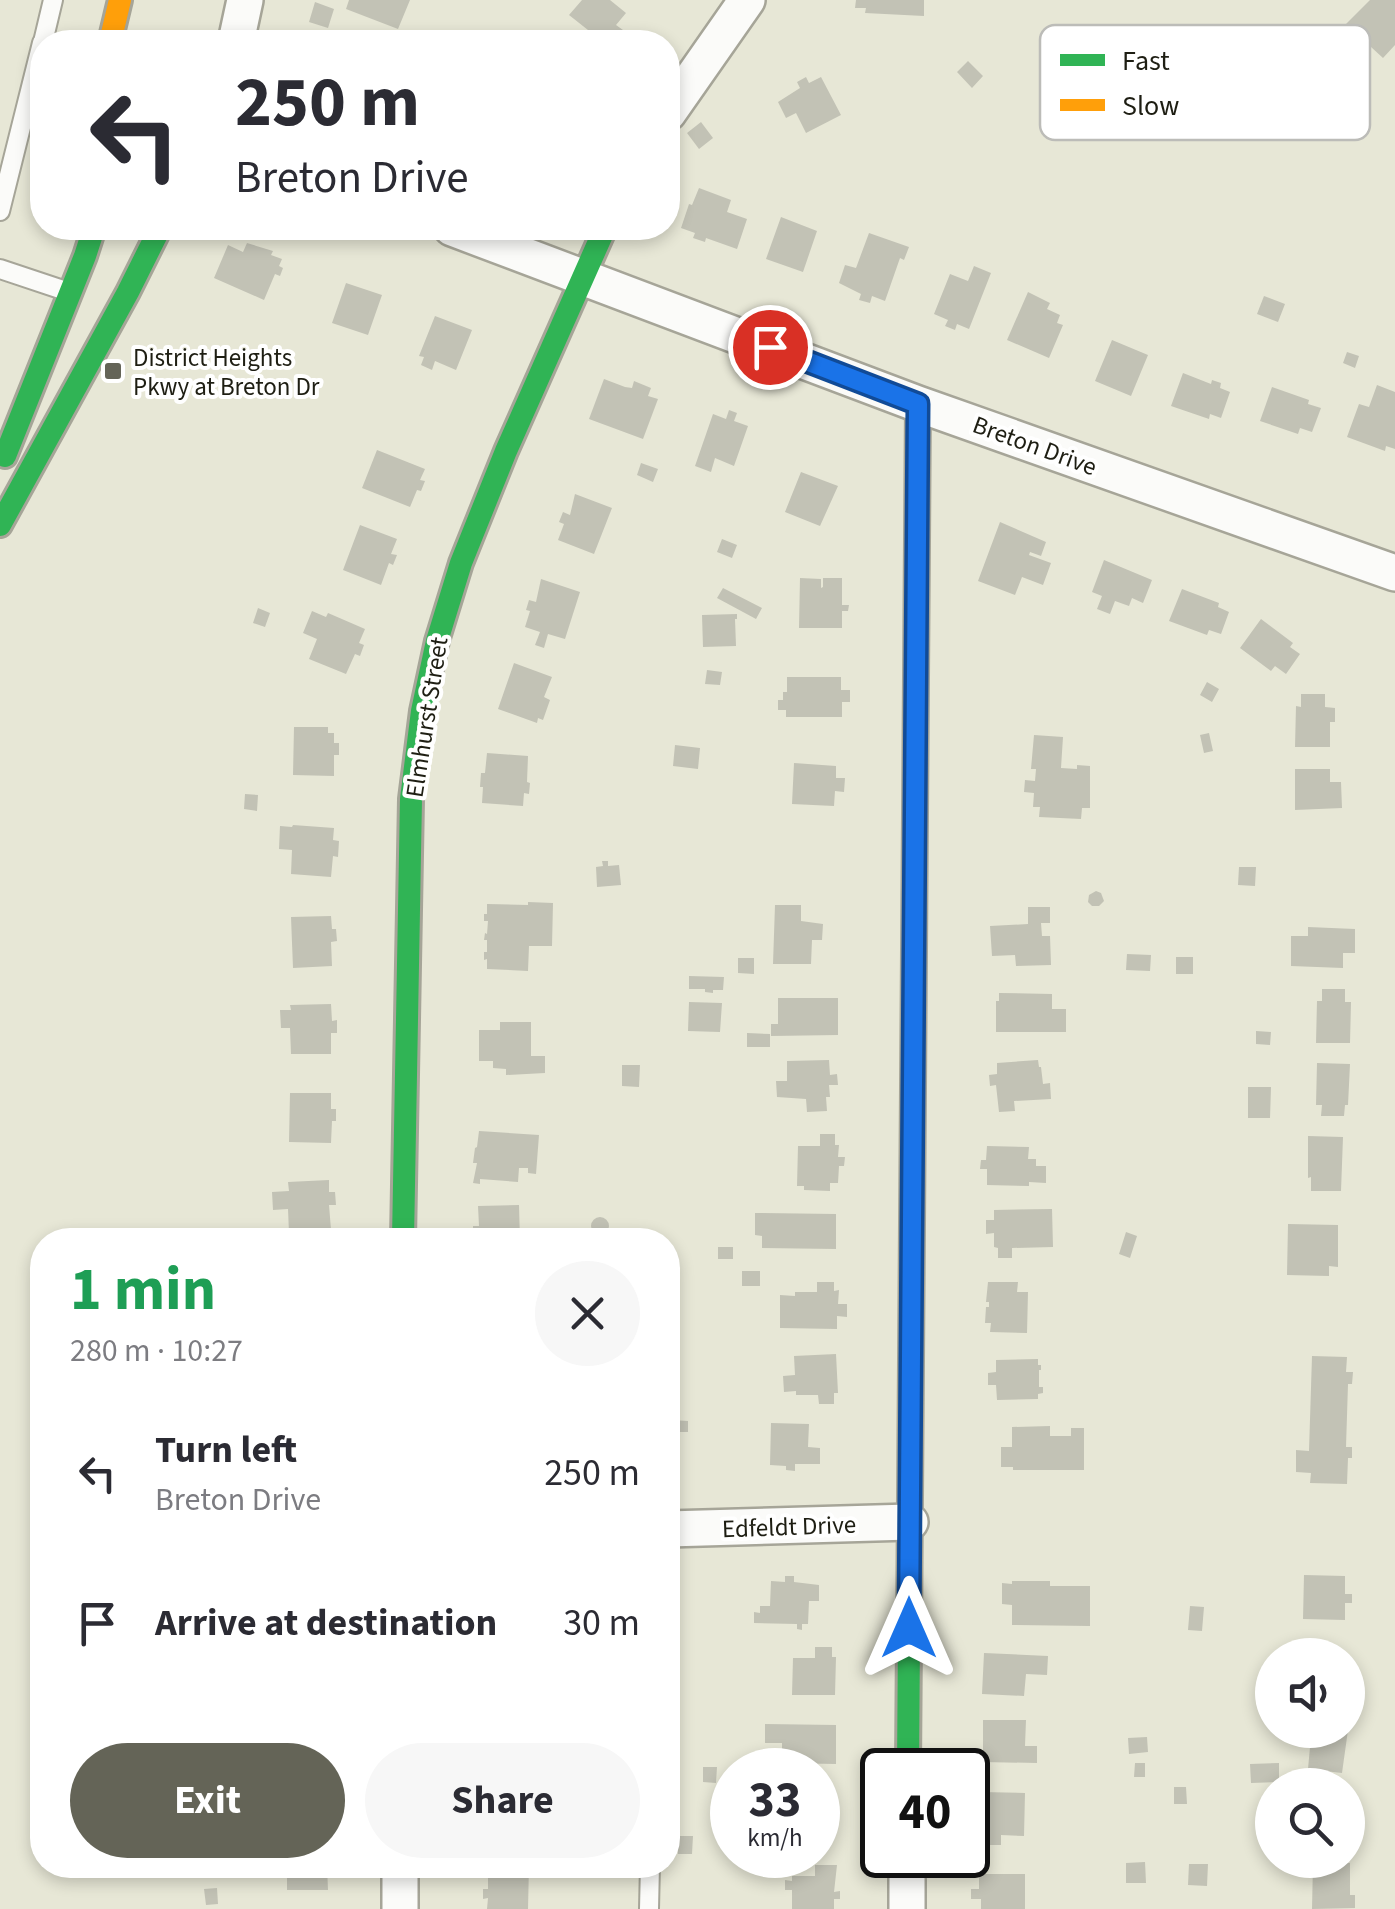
<!DOCTYPE html>
<html lang="en">
<head>
<meta charset="utf-8">
<style>
  body { margin:0; font-family:"Source Sans 3",sans-serif; background:#f7f7f7; color:#2b2b33; height:100vh; display:flex; flex-direction:column; font-size:38px; white-space:nowrap }
  * { box-sizing:border-box; margin:0 }
  p { font-size:32px; color:#7c7c81 }
  .icon { flex:none; width:55px; height:55px; fill:none; stroke:currentColor; stroke-width:2; stroke-linecap:round; stroke-linejoin:round }
  .map { position:relative; flex:1; overflow:hidden }
  .drawer { position:absolute; left:30px; top:1228px; width:650px; height:650px; display:flex; flex-direction:column; background:#fff; border-radius:40px; box-shadow:0 5px 15px #0003 }
  .drawer>* { flex:none }
  .guide { position:absolute; left:30px; top:30px; width:650px; height:210px; border-radius:40px; box-shadow:0 5px 15px #0003; background:#fff; color:#2b2b33; overflow:hidden }
  .buttons { position:absolute; left:1255px; top:1638px; display:grid; gap:20px }
  .buttons a { display:grid; place-items:center; width:110px; height:110px; border-radius:50%; background:#fff; box-shadow:0 5px 15px #0003; font-size:50px }
  .speed { position:absolute; left:710px; top:1748px; display:flex; gap:20px; font-size:50px; font-weight:700; text-align:center }
  .speed>* { display:grid; place-content:center; width:130px; height:130px; border-radius:50%; background:#fff; box-shadow:0 5px 15px #0003; line-height:1 }
  .speed small { font-size:25px; font-weight:400 }
  .speed .limit { border:5px solid #111; border-radius:15px; background:#fff; color:#111 }
  .pin { position:absolute; display:grid; place-items:center; width:85px; height:85px; color:#fff; margin:-42px; border:5px solid #fff; border-radius:50%; box-shadow:0 2px 10px #0007 }
  .me { position:absolute; width:110px; margin:-55px; rotate:0deg; stroke-linejoin:round; filter:drop-shadow(0 0 8px #0008) }
  .turn { display:flex; align-items:center; gap:35px; height:210px; padding:0 40px; font-size:45px }
  .turn .icon { width:130px; height:130px; stroke-width:2.5 }
  .turn b { display:block; font-size:70px; line-height:85px }
  .round { display:grid; place-items:center; flex:none; width:105px; height:105px; border-radius:52px; background:#f7f7f7 }
  .headline { display:flex; align-items:center; justify-content:space-between; height:170px; padding:0 40px }
  h1 { font-size:60px; font-weight:700; line-height:75px; color:#1e9e55 }
  .action { display:flex; gap:20px; margin-top:auto; padding:20px 40px }
  .action a { flex:1; height:115px; border-radius:60px; background:#646457; color:#fff; font-size:40px; font-weight:700; line-height:115px; text-align:center }
  .action a+a { background:#f7f7f7; color:#2b2b33 }
  ul { padding:0; list-style:none }
  li { display:flex; align-items:center; gap:30px; height:150px; padding:0 40px }
  li div { flex:1 }
  li b { display:block; font-size:38px }
  li em { font-style:normal }
  .map>svg:first-child { display:block }
  .building { fill:#c2c2b5 }
  .lines { fill:none; stroke-linecap:round; stroke-linejoin:round }
  .lane-casing { stroke:#a6a598; stroke-width:22 }
  .street-casing { stroke:#a6a598; stroke-width:40 }
  .fast-casing { stroke:#a6a598; stroke-width:28 }
  .slow-casing { stroke:#a6a598; stroke-width:28 }
  .lane { stroke:#fbfbf9; stroke-width:18 }
  .street { stroke:#fbfbf9; stroke-width:35 }
  .fast { stroke:#30b455; stroke-width:22 }
  .slow { stroke:#ff9f0a; stroke-width:22 }
  .route-casing { stroke:#114b97; stroke-width:25 }
  .route { stroke:#1a73e8; stroke-width:18 }
  .poi-dot { fill:#646457; stroke:#fff; stroke-width:4 }
  .labels { text-anchor:middle; stroke-width:8; stroke-linejoin:round; paint-order:stroke }
  .poi-label { font-size:25px; fill:#1e1e13; stroke:#fff; text-anchor:start }
  .street-label { font-size:25px; fill:#1e1e13; stroke:#fff }
  .key { fill:#fff; stroke:#bcbcb8; stroke-width:2.5 }
  .key-label { font-size:28px; fill:#1e1e13 }
</style>
</head>
<body>
<div class="map">
<svg width="1395" height="1909" viewBox="0 0 1395 1909">
  <rect width="100%" height="100%" fill="#e7e7d6"/>
  <path class="building" d="M349,0H410L398,29L346,9Z
    M582,0H610L626,13L616,25L623,30L618,37L611,32L603,42H585L580,39L588,30L569,15Z
    M856,0H924V16L865,13L866,8H855Z
    M1370,0H1395V45L1383,58L1346,24Z
    M315,2L334,9L328,28L309,22Z
    M968,61L983,76L972,88L957,72Z
    M806,77L809,83L821,77L841,115L806,133L796,113L786,118L778,102L800,88L797,82Z
    M701,122L713,138L699,149L687,133Z
    M699,188L731,200L727,212L747,219L737,249L706,238L705,242L693,238L695,233L681,228L689,204L692,205Z
    M781,217L817,231L803,272L766,259Z
    M869,233L909,247L904,260L900,258L885,301L872,296L870,303L859,300L861,294L839,283L845,265L856,268Z
    M247,243L273,251L271,255L282,259L279,266L283,268L280,276L275,274L264,300L214,278L228,245L243,252Z
    M974,266L991,273L969,329L957,324L955,330L945,326L948,320L934,314L950,274L968,281Z
    M346,283L382,295L368,335L332,323Z
    M1028,292L1050,303L1047,309L1060,315L1057,323L1063,325L1049,358L1007,340Z
    M1264,296L1285,304L1278,322L1257,314Z
    M435,316L472,330L456,370L435,361L432,370L421,365L424,357L419,356Z
    M1112,340L1148,355L1131,396L1095,381Z
    M1347,352L1359,356L1355,368L1343,363Z
    M1183,373L1211,384L1212,380L1221,383L1220,388L1230,392L1221,418L1210,414L1209,419L1171,406Z
    M604,379L625,387L632,388L634,381L651,388L648,396L658,399L643,439L589,419Z
    M1377,385L1395,392V449L1386,446L1385,451L1347,437L1359,404L1369,407Z
    M1272,387L1309,400L1308,404L1321,408L1312,432L1300,428L1298,434L1260,421Z
    M729,410L737,413L734,421L748,426L734,466L715,458L711,472L695,466L713,414L726,419Z
    M377,450L425,469L420,480L425,481L421,491L417,490L410,507L362,488Z
    M641,463L658,469L653,482L637,475Z
    M801,472L838,486L820,526L785,512Z
    M575,494L612,508L594,554L558,540L564,524L559,522L563,512L570,515Z
    M1000,522L1046,542L1041,556L1030,552L1029,555L1051,563L1043,585L1022,577L1015,595L978,581Z
    M360,525L397,539L391,554L397,555L393,565L389,563L381,585L343,570Z
    M722,539L737,545L732,558L717,552Z
    M1104,560L1152,580L1143,603L1132,598L1129,606L1115,601L1110,614L1097,609L1102,596L1092,592Z
    M800,578L821,579V588L823,587V578H842V605H849L848,611H842V628H799Z
    M541,579L580,592L565,639L548,634L544,648L535,645L540,632L525,627L530,611L526,610L529,600L536,602Z
    M723,588L762,608L756,619L717,598Z
    M1182,589L1219,603L1218,607L1229,612L1221,634L1209,630L1207,635L1169,621Z
    M258,608L270,613L265,627L253,623Z
    M312,611L326,617L328,613L365,629L359,643L364,645L360,656L355,654L346,674L309,659L317,639L303,633Z
    M737,614V619H735L736,646L703,647L702,615Z
    M1261,619L1293,643L1290,647L1300,654L1286,674L1275,666L1271,671L1240,648Z
    M514,663L552,677L544,697L550,700L543,720L538,718L537,723L498,709Z
    M707,670L722,672L720,685L705,684Z
    M787,677H841V690H850V702H842V717H786V710H778V700H783V692H787Z
    M1207,682L1219,689L1212,702L1200,695Z
    M1301,694H1325V707L1335,708V722H1330V747H1295L1296,706L1301,707Z
    M294,727H328V733H334V743H339V755H334V776L293,775Z
    M1209,733L1213,751L1204,753L1200,735Z
    M1034,735L1063,737L1061,768L1077,769V765L1090,766V808H1082L1081,819L1039,817L1040,807H1033L1034,793L1024,792L1025,780L1035,781L1036,769H1031Z
    M675,745L700,748L698,769L673,766Z
    M487,753L528,756L527,782L530,783L529,794L524,793L523,806L482,803L483,787H480L481,773H485Z
    M794,763L836,766V778H845L844,792L835,791L834,806L792,804Z
    M1295,769H1330V782H1341L1342,808L1295,810Z
    M245,794L258,795L257,811L244,809Z
    M293,825L334,828L333,840L339,841L338,857L333,856L331,877L291,874L292,850L279,849L280,826L292,827Z
    M602,861H608V866L619,865L621,885L597,887L596,867L603,866Z
    M1239,867H1256L1255,886L1238,885Z
    M1096,891L1101,893L1104,901L1099,906H1092L1088,902L1089,895Z
    M528,902L553,903L552,946H529L528,971L487,969V959L484,960V952H487V940H484L485,933L487,934L488,921H484V914H487V904L528,905Z
    M775,905H801V921L823,924L822,940H812L811,964H773Z
    M1028,907H1050V923H1041L1042,936H1050L1051,965L1016,966L1015,955L992,956L990,926L1028,924Z
    M331,916L332,929H336L337,941L331,942L332,966L293,968L291,917Z
    M1308,927L1355,929V953H1343V968L1291,966V936H1308Z
    M1127,954L1151,955L1150,971L1126,970Z
    M1176,957H1193V974H1176Z
    M738,958H754V974L738,973Z
    M689,976L724,977L723,990H713V993L705,992V989H689Z
    M1322,989H1345V1002H1351L1350,1043H1316L1317,1001H1322Z
    M999,993L1052,994V1009H1066V1032H996V1001H999Z
    M778,998H838V1035L771,1036V1024H778Z
    M689,1002L722,1003L720,1032L688,1031Z
    M331,1004L332,1021L337,1020V1033H331V1054H291L290,1028H281L280,1010H291L290,1005Z
    M500,1022H531V1056H545V1073L506,1075V1069L493,1068V1061H479V1030H500Z
    M1256,1031L1271,1032L1270,1045L1256,1044Z
    M747,1033L770,1034V1047H747Z
    M829,1060L830,1075L837,1074L838,1085H829L830,1097H826L827,1111L807,1112L806,1099L777,1097L776,1081H787V1061Z
    M1038,1060L1039,1067H1041L1043,1084L1050,1083L1051,1099L1014,1101L1015,1111L999,1112L996,1085L990,1086L989,1075L997,1074V1063Z
    M1317,1063L1350,1064L1348,1105H1345L1344,1116H1321L1322,1105H1316Z
    M622,1065H640L639,1087L622,1086Z
    M1248,1087H1271L1270,1118H1248Z
    M290,1093H331V1109H336V1121H332L331,1143L289,1142Z
    M479,1131L539,1135L536,1174L528,1173V1168H519L518,1182L480,1179V1184L473,1183L477,1163H473L475,1148L477,1147Z
    M820,1134H835V1145H839L838,1157H845L844,1166H839L838,1183H830V1191L804,1190V1186H797L798,1146H820Z
    M1308,1136L1343,1137L1341,1191H1311V1177L1308,1178Z
    M987,1146L1029,1147L1028,1159H1036V1166H1046V1183L1029,1182V1186L987,1185V1169H980L981,1160H986Z
    M329,1180V1192H335L336,1205H329L331,1230L289,1233L288,1209L273,1210L272,1192L289,1191L288,1182Z
    M519,1205L520,1240H473V1226H479L478,1206Z
    M1052,1209L1053,1247L1012,1248V1258H998V1248L994,1247V1233L986,1234V1220H994V1210Z
    M755,1213L836,1214V1249L762,1248V1236L755,1235Z
    M591 1226a9 9 0 1 1 18 0a9 9 0 1 1-18 0Z
    M1288,1224L1338,1225V1267L1329,1266V1276L1287,1275Z
    M1126,1232L1137,1236L1130,1258L1119,1254Z
    M718,1247H733V1259H718Z
    M742,1271H760V1286H742Z
    M817,1282H834V1291L839,1290L838,1304H847V1317L837,1316V1329L780,1328V1295L795,1296V1292H817Z
    M988,1282H1018L1017,1292H1028L1027,1333L990,1332L991,1323H985L986,1307H989V1302H986Z
    M836,1354L838,1393H834V1404H819L818,1395H796V1391L784,1392L783,1376L795,1375L794,1356Z
    M1312,1356L1347,1357L1346,1372H1353L1352,1384H1348L1346,1447H1352V1458H1348L1347,1484L1310,1483L1311,1473L1296,1472V1450L1309,1451Z
    M1038,1359V1365H1041V1370H1039V1387H1043V1393L1038,1394V1399L997,1400L996,1385H988V1373L996,1372V1360Z
    M672,1420L688,1421V1432H671Z
    M771,1423L809,1424L808,1447L820,1448V1464H795V1471L786,1470V1466L770,1465Z
    M1050,1426V1436H1071V1428H1084V1470H1013V1467H1001V1447H1012V1427Z
    M1304,1575L1345,1576V1594H1352V1603H1345V1620L1303,1619Z
    M785,1576H794V1582L819,1585V1601H809L808,1624H802V1630L797,1629V1624L754,1623V1612L760,1613V1606H770L771,1581L785,1582Z
    M1012,1581H1050V1586H1090V1626L1012,1625V1605L1002,1604V1583L1012,1584Z
    M1190,1606L1204,1607L1202,1631L1188,1630Z
    M815,1647H832V1657H836L835,1695H792L793,1658H815Z
    M984,1653L1048,1656L1047,1675L1026,1674L1024,1696L982,1694Z
    M983,1720H1026L1025,1746H1037V1763L983,1762Z
    M765,1724L836,1725V1764L782,1763V1743H765Z
    M1306,1730H1348L1342,1773L1308,1769L1310,1747L1304,1746Z
    M1147,1737L1148,1752L1129,1754L1128,1738Z
    M1135,1763H1145V1777H1134Z
    M1279,1763V1782L1251,1783L1250,1764Z
    M703,1767H717L716,1783L703,1782Z
    M1174,1787H1186L1187,1804H1174Z
    M981,1792L1025,1793L1024,1836L1001,1835V1845H984V1834H981Z
    M818,1793H824L823,1803L827,1804L826,1844L818,1843Z
    M1272,1804V1836H1268L1266,1805Z
    M678,1836H693L692,1854H678Z
    M1145,1862L1146,1883H1126V1863Z
    M1313,1863H1350V1895H1355V1908L1312,1909Z
    M1189,1864H1208L1207,1886L1188,1885Z
    M287,1865H327L328,1890H287Z
    M488,1865H529L528,1909H487L488,1898L483,1899V1889H488Z
    M815,1865H837L834,1892L840,1891V1899H834V1909H792V1890H785V1880L792,1881V1876H815Z
    M979,1874H1025V1909H981V1899H971V1889H979Z
    M217,1888L218,1904L206,1905L204,1889Z"/>
  <g class="lines">
    <defs>
      <path id="lane" d="M43,42L53,0
        M0,211L42,43
        M0,269L66,291
        M649,1909L650,1865"/>
      <path id="street" d="M236,42L245,0
        M668,113L747,0
        M452,228L918,404L1395,573
        M668,1529L910,1522
        M400,1909V1865
        M907,1909V1855"/>
      <path id="fast" d="M5,456L85,256L94,228
        M0,525L128,292L160,228
        M403,1240L411,799L422,711L437,641L461,563L506,451L605,228
        M908,1770L918,404"/>
      <path id="slow" d="M110,42L120,0"/>
    </defs>
    <use href="#lane" class="lane-casing"/>
    <use href="#street" class="street-casing"/>
    <use href="#fast" class="fast-casing"/>
    <use href="#slow" class="slow-casing"/>
    <use href="#lane" class="lane"/>
    <use href="#street" class="street"/>
    <use href="#fast" class="fast"/>
    <use href="#slow" class="slow"/>
  </g>
  <g class="lines">
    <defs>
      <path id="route" d="M770,347L918,404L909,1628"/>
    </defs>
    <use href="#route" class="route-casing"/>
    <use href="#route" class="route"/>
  </g>
  <rect class="poi-dot" x="103" y="361" width="20" height="20" rx="5"/>
  <g class="labels">
    <g class="poi-label">
      <text x="133" y="366">District Heights<tspan x="133" dy="29">Pkwy at Breton Dr</tspan></text>
    </g>
    <g class="street-label">
      <text transform="translate(1035 445) rotate(20)" y="9">Breton Drive</text>
      <text transform="translate(426 717) rotate(-81)" y="9">Elmhurst Street</text>
      <text transform="translate(789 1526) rotate(-2)" y="9">Edfeldt Drive</text>
    </g>
  </g>
  <rect x="1040" y="25" width="330" height="115" rx="15" class="key"/>
  <rect x="1060" y="54" width="45" height="12" fill="#30b455"/>
  <rect x="1060" y="99" width="45" height="12" fill="#ff9f0a"/>
  <g class="key-label">
    <text x="1122" y="70">Fast</text>
    <text x="1122" y="115">Slow</text>
  </g>
</svg>
<div class="buttons">
<a><svg class="icon" aria-label="sound" viewBox="0 0 24 24"><path d="M4 9h4l5-4v14l-5-4H4zM17 9q2 3 0 6"/></svg></a>
<a><svg class="icon" aria-label="search" viewBox="0 0 24 24"><circle cx="10" cy="10" r="6"/><path d="M15 15l6 6"/></svg></a>
</div>
<div class="speed"><div>33<small>km/h</small></div><div class="limit">40</div></div>
<div class="pin" style="left:770px;top:347px;background:#d93025"><svg class="icon" aria-label="arrive" viewBox="0 0 24 24"><path d="M6 21V4h12l-3 4 3 4H6"/></svg></div>
<svg class="me" style="left:909px;top:1628px" viewBox="-20 -20 40 40"><path d="M0-17L14 15 0 8-14 15z" fill="#1a73e8" stroke="#fff" stroke-width="4"/></svg>
<div class="guide">
<div class="turn"><svg class="icon" aria-label="left" viewBox="0 0 24 24"><path d="M17 20v-9H6M10 6l-5 5 5 5"/></svg><div><b>250 m</b>Breton Drive</div></div>
</div>
<section class="drawer">
<div class="headline"><div><h1>1 min</h1><p>280 m · 10:27</p></div><a class="round"><svg class="icon" aria-label="close" viewBox="0 0 24 24"><path d="M6 6l12 12M18 6L6 18"/></svg></a></div>
<ul>
<li><svg class="icon" aria-label="left" viewBox="0 0 24 24"><path d="M17 20v-9H6M10 6l-5 5 5 5"/></svg><div><b>Turn left</b><p>Breton Drive</p></div><em>250 m</em></li>
<li><svg class="icon" aria-label="arrive" viewBox="0 0 24 24"><path d="M6 21V4h12l-3 4 3 4H6"/></svg><div><b>Arrive at destination</b></div><em>30 m</em></li>
</ul>
<div class="action"><a>Exit</a><a>Share</a></div>
</section>
</div>
</body>
</html>
